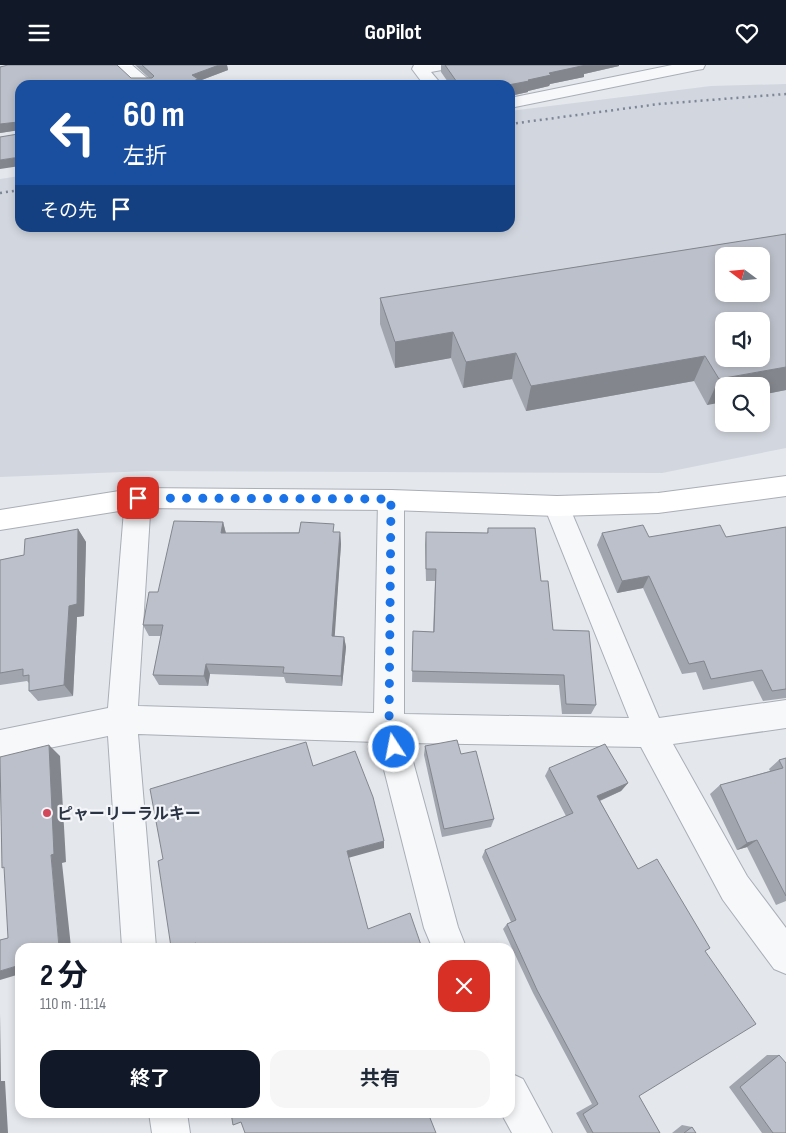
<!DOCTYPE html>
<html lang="ja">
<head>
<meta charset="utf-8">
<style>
  body { margin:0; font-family:"Sofia Sans Condensed","Noto Sans JP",sans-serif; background:#f6f6f7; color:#1f2937; height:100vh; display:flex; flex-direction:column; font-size:19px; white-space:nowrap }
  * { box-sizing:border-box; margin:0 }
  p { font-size:16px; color:#747a83 }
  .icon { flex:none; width:28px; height:28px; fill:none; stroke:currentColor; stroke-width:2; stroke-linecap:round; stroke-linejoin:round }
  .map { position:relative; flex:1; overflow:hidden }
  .panel { position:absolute; left:15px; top:878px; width:500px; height:175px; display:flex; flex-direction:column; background:#fff; border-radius:15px; box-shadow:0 2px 8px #0003 }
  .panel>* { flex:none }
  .banner { position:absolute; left:15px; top:15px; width:500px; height:152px; border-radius:15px; box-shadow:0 2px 8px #0003; background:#1a4fa0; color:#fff; overflow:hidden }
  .needle { width:32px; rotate:286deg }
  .controls { position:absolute; left:715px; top:182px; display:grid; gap:10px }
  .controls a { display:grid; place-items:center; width:55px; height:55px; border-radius:10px; background:#fff; box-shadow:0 2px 8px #0003; font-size:25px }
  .pin { position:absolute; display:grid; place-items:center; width:42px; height:42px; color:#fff; margin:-21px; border-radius:10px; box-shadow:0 2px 8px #0006 }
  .me { position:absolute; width:55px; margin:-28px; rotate:349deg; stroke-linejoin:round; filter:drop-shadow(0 0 4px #0008) }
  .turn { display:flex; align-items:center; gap:18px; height:105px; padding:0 25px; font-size:22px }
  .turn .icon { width:65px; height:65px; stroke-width:2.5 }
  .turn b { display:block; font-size:35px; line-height:42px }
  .then { display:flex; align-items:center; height:48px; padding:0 25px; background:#0003; gap:10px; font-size:19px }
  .round { display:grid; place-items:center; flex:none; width:52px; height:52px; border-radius:15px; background:#f6f6f7 }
  .head { display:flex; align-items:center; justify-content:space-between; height:85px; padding:0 25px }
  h1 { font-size:30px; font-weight:700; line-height:38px; color:#111827 }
  .cta { display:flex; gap:10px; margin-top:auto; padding:10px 25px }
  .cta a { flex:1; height:58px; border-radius:15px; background:#111827; color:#fff; font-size:20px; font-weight:700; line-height:58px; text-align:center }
  .cta a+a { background:#f6f6f7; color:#1f2937 }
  header { display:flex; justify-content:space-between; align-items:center; height:65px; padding:0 25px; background:#111827; color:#fff; font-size:22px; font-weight:700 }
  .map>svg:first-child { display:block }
  .built { fill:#d2d6de; fill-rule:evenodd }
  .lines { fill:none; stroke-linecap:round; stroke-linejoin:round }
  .street-casing { stroke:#a9aeb7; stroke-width:2 }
  .secondary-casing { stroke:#a9aeb7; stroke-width:2 }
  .street { fill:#f7f8fa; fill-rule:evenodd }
  .secondary { fill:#fff; fill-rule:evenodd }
  .rail { stroke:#7d8696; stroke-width:2.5; stroke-dasharray:2 4; stroke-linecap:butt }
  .wall { fill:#a1a5ae }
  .shaded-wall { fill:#83868d }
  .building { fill:#bbc0ca; stroke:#83868d; fill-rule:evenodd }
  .route { stroke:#1a73e8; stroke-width:9; stroke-dasharray:0 16.2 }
  .poi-dot { fill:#d1495b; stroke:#f4f6f9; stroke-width:2 }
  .labels { text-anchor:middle; stroke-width:4.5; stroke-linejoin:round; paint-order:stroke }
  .poi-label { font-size:16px; font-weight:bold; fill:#2b3445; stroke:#f4f6f9; text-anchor:start }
</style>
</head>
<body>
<header><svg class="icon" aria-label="menu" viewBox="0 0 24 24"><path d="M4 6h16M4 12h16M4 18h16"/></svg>GoPilot<svg class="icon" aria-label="heart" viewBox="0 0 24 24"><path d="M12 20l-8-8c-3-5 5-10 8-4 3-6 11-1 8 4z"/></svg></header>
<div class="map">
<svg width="786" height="1068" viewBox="0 0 786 1068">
  <rect width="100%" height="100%" fill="#e4e7ec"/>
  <path class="built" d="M786,19V383L662,408L147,406L0,412V114L20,111V162H510V46L711,21ZM724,191H761V229H724ZM724,256H761V294H724ZM724,321H761V359H724Z"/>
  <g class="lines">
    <defs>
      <path id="street" d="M114,0H132L154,19L134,20Z
        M414,0H449L447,4L431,7L442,20H424L412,4Z
        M672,0H705L703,4L697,5L510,43V33Z
        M138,423L147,426L151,433L138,641L374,648L378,435L382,428L391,425L400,428L404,435V649L629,653L544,441L548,434L557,431L566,434L659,653L786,635V663L673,679L747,811L786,863V909L774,904L723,835L641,682L408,678L458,862L466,882H432L424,863L377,677L138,669L156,882H122L108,671L0,693V665L108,643L125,433L129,426Z
        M510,1008L523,1014L552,1068H512L501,1048H510Z
        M149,1048H187L190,1068H152Z"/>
      <path id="secondary" d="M786,411V431L658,448L557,451L391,445L138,443L0,465V445L138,423L391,425L557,431L658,428Z"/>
    </defs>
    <use href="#street" class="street-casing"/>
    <use href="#secondary" class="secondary-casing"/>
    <use href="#street" class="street"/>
    <use href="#secondary" class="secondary"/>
    <path class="rail" d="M510,59L659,39L786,29
      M0,128L20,125"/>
  </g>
  <path class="wall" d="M135,0H227L228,5L199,16V20H20V101L18,65L0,68V2L131,13H149Z
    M441,0H619V1L584,9V12L550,19L549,21L528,26V27L510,31V20H450L441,7Z
    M786,169V325L761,330V321L707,340L694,316L526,346L512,314L463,323L451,293L395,303L380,259V233Z
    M223,457L226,468L340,467L341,479L334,571L344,572L346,582L342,621L286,618L284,612L210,609L208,621L159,620L153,610L161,571H149L143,560Z
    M786,462V634V633L763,636L753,616L703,625L696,607L682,609L643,523L617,528L597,480L602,468L649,472H726Z
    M488,463L541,516L553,565L596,640L591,649H562L559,620L412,617L413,566L433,567L435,516H426L425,480L426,467L487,468Z
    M78,464L86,477L84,551L77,552L73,631L38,636L29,626V618L27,616L0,620V495L24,490Z
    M425,681L461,689L494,754L491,762L442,772L424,690Z
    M786,693V836L776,840L747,782L737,785L710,729L720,720L770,706L769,704L779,695Z
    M549,703L628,718L621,726L600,736L638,804L705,886L639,1031L660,1068H587L576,1048L592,1039L533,928L503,864L507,859L511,857L482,792L485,785L566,751L545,711Z
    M767,990H779L786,1068H762L729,1022Z
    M682,1060L692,1062L696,1068H672Z"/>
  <path class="shaded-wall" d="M219,0H227L228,5L199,16V20H185L192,10Z
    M584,0H619V1L584,9V12L550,19L549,21L528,26V27L510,31V20H508L549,8Z
    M18,57L20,65L0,68V59Z
    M20,92V101L0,104V95Z
    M453,267L451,293L395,303V277Z
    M516,288L512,314L463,323L466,297Z
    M705,291L694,316L526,346L531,321Z
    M786,302V325L761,330V321H724V337L707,340L719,314Z
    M223,457L226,469L221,468Z
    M78,464L86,477L84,551L77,552L73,631L64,620L69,541Z
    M340,467L341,479L334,582L332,571Z
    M649,511L643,523L617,528L622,516Z
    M344,572L346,582L342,621L341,611Z
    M206,599L210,609L208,621L204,611Z
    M49,680L60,691L66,797L62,798L71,882H59L51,790Z
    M628,718L621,726L592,739L597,731Z
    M757,775L747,782L737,785L747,778Z
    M384,776V783L348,793L347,786Z
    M196,878L202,882H182Z
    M20,900V909L0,915V906Z
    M0,948L1,1016H5L8,1068H0Z"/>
  <path class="building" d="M8,0H117L131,13H152L154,11L142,0H219L192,10L198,14L185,20H20V92L0,95V72L18,69V57L0,59V2Z
    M445,0H586L549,8L551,10L528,15L529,16L508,20H488L487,19L480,20H459Z
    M786,169V302L719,314L705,291L531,321L516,288L466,297L453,267L395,277L380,233ZM724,191H761V229H724ZM724,256H761V294H724Z
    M174,456L223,457L221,468H299L301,457L334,459L333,467H340L332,571L344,572L341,611L283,608L284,602L206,599L204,611L153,610L163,560H143L149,527H158Z
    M643,460L649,472L720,460L726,472L786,462V624L772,626L762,605L711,614L704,596L689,599L649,511L622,516L602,468Z
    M488,463H535L541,516H548L553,565L589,566L596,640L566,639L564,610L412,606L413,566L434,567L436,504H426V467L488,468Z
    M78,464L77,539L69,541L64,620L29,626V610L23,611V604L0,608V495L24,490L25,474Z
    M457,675L461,689L476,686L494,754L444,764L425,681Z
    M306,677L313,701L355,686L373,732L384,776L347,786L368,864L410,848L421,880L414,882H197L196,878L182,882H171L158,796L163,794L150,724Z
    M605,679L628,718L597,731L638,804L657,794L710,883L705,886L756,959L639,1031L660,1068H593L583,1049L598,1039L537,925L507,859L516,855L485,785L573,748L549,703Z
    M49,680L54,789L51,790L59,882H20V900L0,906V875L8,873L4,802L2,803L0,692Z
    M786,693V831L757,775L747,778L720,720L783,703L779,695Z
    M779,990L786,998V1068H773L740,1022Z
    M231,1048H428L436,1068H245L241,1057L233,1060Z
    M692,1062L696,1068H684Z"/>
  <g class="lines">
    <path class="route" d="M138,433L391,434L389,663L394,682"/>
  </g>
  <circle class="poi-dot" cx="47" cy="748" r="5"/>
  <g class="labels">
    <g class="poi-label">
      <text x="57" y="754">ピャーリーラルキー</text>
    </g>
  </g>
</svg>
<div class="controls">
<a><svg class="needle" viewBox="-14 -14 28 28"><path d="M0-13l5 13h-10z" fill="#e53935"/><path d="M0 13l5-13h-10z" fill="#747a83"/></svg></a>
<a><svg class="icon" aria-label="sound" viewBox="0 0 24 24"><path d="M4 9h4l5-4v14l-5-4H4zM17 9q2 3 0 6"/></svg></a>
<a><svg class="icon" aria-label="search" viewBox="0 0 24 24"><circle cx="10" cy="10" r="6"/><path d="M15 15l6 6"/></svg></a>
</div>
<div class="pin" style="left:138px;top:433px;background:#d93025"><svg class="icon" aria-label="arrive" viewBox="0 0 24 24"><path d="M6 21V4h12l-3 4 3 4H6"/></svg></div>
<svg class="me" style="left:394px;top:682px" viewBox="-20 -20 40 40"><circle r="17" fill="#1a73e8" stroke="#fff" stroke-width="3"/><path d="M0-11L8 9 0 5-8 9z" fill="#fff"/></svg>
<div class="banner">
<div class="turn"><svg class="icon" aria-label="left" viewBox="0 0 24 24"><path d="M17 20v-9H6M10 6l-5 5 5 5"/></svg><div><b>60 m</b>左折</div></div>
<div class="then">その先<svg class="icon" aria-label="arrive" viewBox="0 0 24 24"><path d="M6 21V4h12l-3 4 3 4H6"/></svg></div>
</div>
<section class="panel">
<div class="head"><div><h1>2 分</h1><p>110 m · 11:14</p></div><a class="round" style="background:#d93025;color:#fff"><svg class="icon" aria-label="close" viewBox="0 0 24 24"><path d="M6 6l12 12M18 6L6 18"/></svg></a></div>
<div class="cta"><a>終了</a><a>共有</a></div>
</section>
</div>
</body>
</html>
